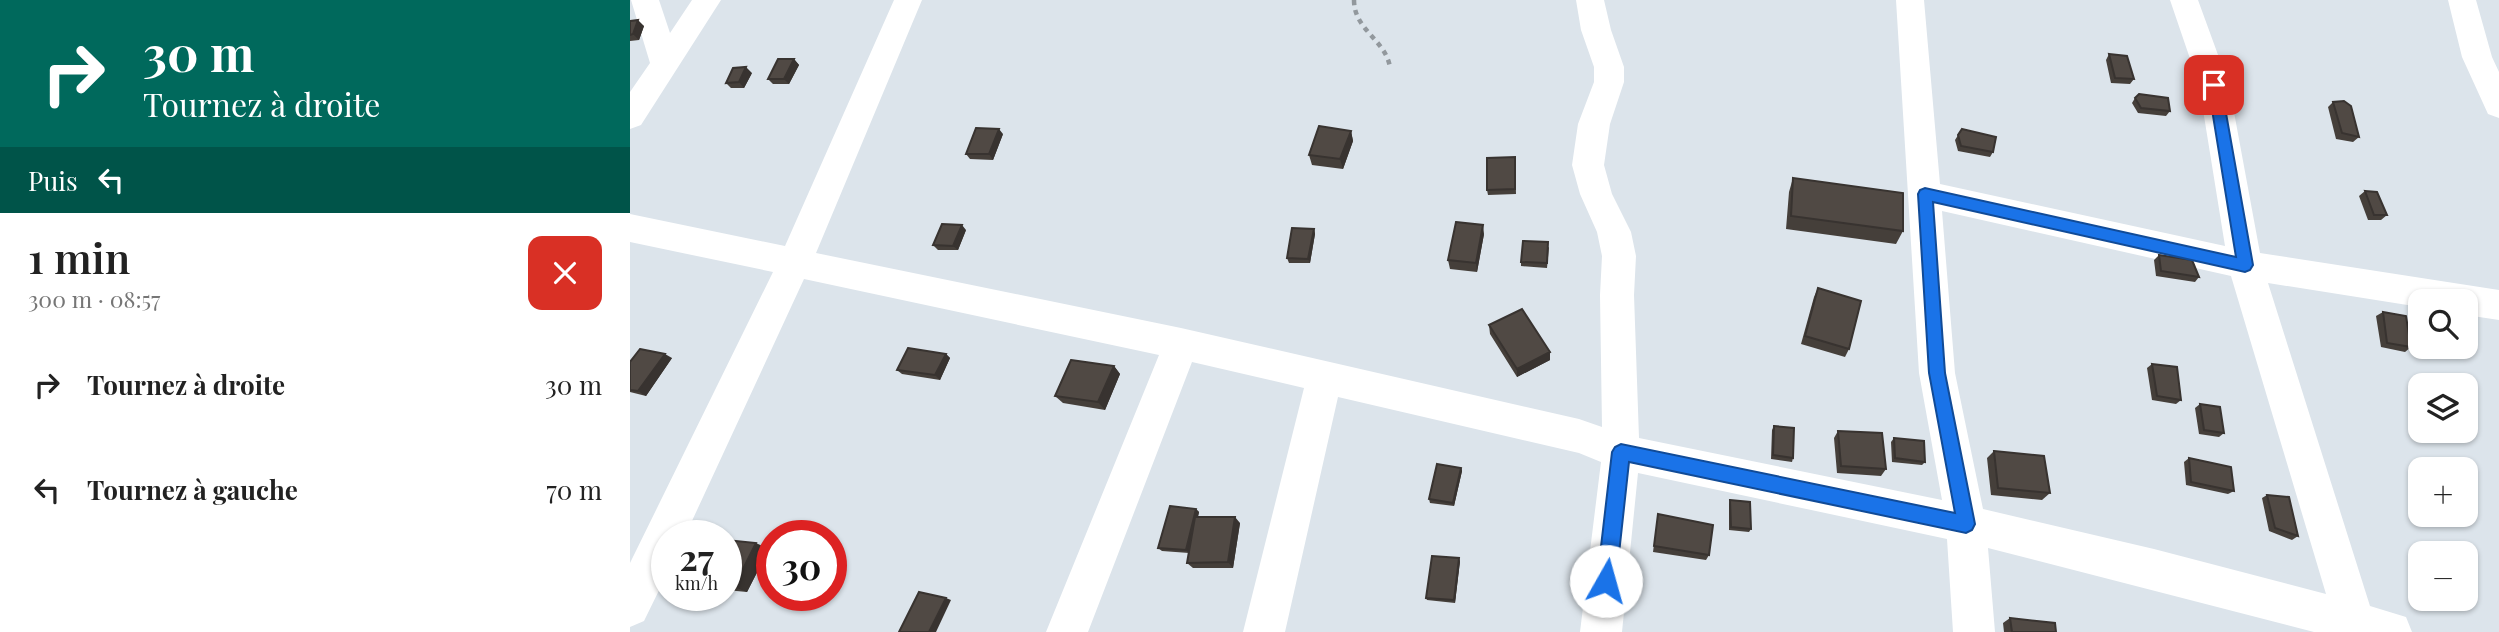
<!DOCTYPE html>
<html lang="fr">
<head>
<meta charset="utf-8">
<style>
  body { margin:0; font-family:"Playfair Display",serif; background:#f6f6f6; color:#222; height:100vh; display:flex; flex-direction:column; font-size:26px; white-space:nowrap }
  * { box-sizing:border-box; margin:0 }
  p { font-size:23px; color:#767676 }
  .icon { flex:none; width:38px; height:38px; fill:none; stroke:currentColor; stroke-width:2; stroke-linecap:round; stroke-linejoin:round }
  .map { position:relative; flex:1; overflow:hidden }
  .details { display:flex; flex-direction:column; background:#fff; width:630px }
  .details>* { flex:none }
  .top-card { background:#00695c; color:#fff; overflow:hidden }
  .tools { position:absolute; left:1778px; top:289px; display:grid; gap:14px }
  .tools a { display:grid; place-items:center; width:70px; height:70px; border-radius:14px; background:#fff; box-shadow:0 2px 5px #0004; font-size:35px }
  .speed { position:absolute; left:21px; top:520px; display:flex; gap:14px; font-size:35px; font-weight:700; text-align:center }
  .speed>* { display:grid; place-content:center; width:91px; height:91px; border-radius:50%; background:#fff; box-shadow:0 2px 5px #0004; line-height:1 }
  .speed small { font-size:18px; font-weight:400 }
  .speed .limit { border:10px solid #d22; background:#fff; color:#111 }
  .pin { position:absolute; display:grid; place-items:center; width:60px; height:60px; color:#fff; margin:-30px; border-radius:14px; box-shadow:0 4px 10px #0006 }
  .me { position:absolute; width:77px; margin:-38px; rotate:7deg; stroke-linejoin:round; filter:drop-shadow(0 0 5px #0008) }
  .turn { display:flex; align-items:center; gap:24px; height:147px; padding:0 28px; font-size:32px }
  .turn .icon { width:91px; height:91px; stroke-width:2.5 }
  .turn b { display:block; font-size:49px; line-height:60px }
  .then { display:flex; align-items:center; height:66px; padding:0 28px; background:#0003; gap:14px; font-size:26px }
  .round { display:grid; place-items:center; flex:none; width:74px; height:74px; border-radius:14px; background:#f6f6f6 }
  .overview { display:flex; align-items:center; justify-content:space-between; height:119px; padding:0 28px }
  h1 { font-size:42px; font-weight:600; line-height:52px }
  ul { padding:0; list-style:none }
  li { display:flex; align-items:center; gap:21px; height:105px; padding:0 28px }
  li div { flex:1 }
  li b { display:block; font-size:26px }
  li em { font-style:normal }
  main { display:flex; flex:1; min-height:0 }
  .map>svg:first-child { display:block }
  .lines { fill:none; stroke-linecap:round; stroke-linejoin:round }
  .path { stroke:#92989d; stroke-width:4.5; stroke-dasharray:5 5; stroke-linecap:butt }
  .street { fill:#fff; fill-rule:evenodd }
  .wall { fill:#453f3a }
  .shaded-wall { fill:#383330 }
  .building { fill:#504944; stroke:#383330; stroke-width:2 }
  .route { fill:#1a73e8; stroke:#114b97; stroke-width:2 }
</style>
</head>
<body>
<main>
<section class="details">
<div class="top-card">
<div class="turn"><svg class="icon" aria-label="right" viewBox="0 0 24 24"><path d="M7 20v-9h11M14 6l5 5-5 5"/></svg><div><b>30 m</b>Tournez à droite</div></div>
<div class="then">Puis<svg class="icon" aria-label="left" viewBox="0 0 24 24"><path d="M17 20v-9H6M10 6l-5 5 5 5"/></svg></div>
</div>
<div class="overview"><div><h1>1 min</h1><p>300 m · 08:57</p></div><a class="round" style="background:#d93025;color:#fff"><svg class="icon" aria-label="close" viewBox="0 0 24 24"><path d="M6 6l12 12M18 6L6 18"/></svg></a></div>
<ul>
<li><svg class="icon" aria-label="right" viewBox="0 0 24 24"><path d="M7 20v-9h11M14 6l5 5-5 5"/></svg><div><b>Tournez à droite</b></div><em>30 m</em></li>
<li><svg class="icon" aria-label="left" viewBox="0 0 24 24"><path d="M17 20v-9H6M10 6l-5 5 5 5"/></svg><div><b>Tournez à gauche</b></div><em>70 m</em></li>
</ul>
</section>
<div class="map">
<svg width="1869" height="632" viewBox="0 0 1869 632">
  <rect width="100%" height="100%" fill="#dce4eb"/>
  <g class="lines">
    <path class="path" d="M724,0C724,30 755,39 760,67"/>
    <path class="street" d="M1,0H29L40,33L62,0H91L11,125L0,129V92L20,63Z
      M264,0H292L186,253L551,328L949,419L972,427L970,295L972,256L967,232L950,194L942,165L948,124L964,82V67L951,30L946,0H974L981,30L994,67V82L980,124L974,165L982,194L1001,232L1006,256L1004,295L1009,438L1312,500L1289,373L1266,0H1294L1310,184L1595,246L1569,85L1540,0H1568L1599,85L1630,253L1869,290V320L1836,315V301H1790V307L1638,283L1740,606L1776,617L1782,632H1684L1358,548L1365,632H1323L1317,539L1008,473L992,632H950L971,462L949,453L708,397L655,632H613L674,388L562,362L458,632H416L529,355L174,279L55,536H37V574L14,621L0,627V563L143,272L0,242V214L155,246ZM1312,211L1601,276L1696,594L1524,549L1353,509L1325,373Z
      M1818,0H1846L1862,57L1869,72V118L1858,114L1832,57Z"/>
  </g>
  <path class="wall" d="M0,21L14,26L9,40L0,41Z
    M1479,54L1504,79L1500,84L1481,83L1476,60Z
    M164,59L169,65L159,84H143L138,79Z
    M122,73L114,88H101L96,83Z
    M1505,98L1540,111L1536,116L1508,113L1502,103Z
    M1703,102L1729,137L1723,142L1706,139L1698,107Z
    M1332,129L1363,152L1360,157L1328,151L1325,140Z
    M721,131L723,141L713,169L682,165L679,155Z
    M373,134L363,160L340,159L336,154Z
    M885,157L886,194L858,195L857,190Z
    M1163,178L1273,231L1266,244L1156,229L1159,192Z
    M1735,191L1757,215L1751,220H1738L1729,196Z
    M684,229L685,234L680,263H659L657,258Z
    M336,230L328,250H308L303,245Z
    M854,234L847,272L820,269L818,260Z
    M919,247L917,268L891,266V262Z
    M1529,255L1569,277L1565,282L1526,276L1524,260Z
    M1188,288L1219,349L1215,357L1171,344L1184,297Z
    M1753,312L1781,347L1775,352L1751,347L1746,316Z
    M859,325L920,360L887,377L860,334Z
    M1807,346H1828L1830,353L1823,357L1809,354Z
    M316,354L320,358L310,380L272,374L267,370Z
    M42,358L16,396L0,392V362Z
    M1522,364L1551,400L1546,404L1522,400L1517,368Z
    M484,366L490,374L475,410L433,403L425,396Z
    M1570,404L1594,433L1589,437L1569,434L1565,408Z
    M1144,426L1163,458L1162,462L1141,459L1142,430Z
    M1208,431L1256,469L1251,476L1207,473L1204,438Z
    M1264,438L1295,462L1292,465L1262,462L1261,442Z
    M1364,451L1420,493L1412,500L1361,495L1357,458Z
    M1559,458L1604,491L1598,494L1556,485L1554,462Z
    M831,468L832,471L824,506L800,503L799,499Z
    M1637,495L1668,536L1662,540L1639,531L1632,498Z
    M1100,500L1121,529L1119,532L1099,530V504Z
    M566,509L569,512L568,517L610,523L603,568H563L557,563L559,553L532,551L528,548Z
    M1028,514L1079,555L1076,560L1023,552Z
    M96,540L139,549L117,592L96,590Z
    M830,561L825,603L797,600L796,598Z
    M1380,618L1426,632H1374L1373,623Z"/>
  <path class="shaded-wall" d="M8,20L14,26L9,40L3,34Z
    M164,59L169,65L159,84L154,79Z
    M116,67L122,73L114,88L109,82Z
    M369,129L373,134L363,160L359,154Z
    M721,131L723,141L713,169L710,159Z
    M332,225L336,230L328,250L323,246Z
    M853,225L854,234L847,272L846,263Z
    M684,229L685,234L680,263L678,259Z
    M920,352V360L887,377V369Z
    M35,354L42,358L16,396L8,391Z
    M316,354L320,358L310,380L305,375Z
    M484,366L490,374L475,410L468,402Z
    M831,468L832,471L824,506L823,503Z
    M566,509L569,512L559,553L556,550Z
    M605,517L610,523L603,568L598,562Z
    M126,543L139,549L117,592L104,587Z
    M829,558L830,561L825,603L824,600Z
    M316,598L321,600L306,632H299Z"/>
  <path class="building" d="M8,20L3,34L0,35V21Z
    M1479,54L1497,56L1504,79L1485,78Z
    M148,59H164L154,79H138Z
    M116,67L109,82L96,83L103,68Z
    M1509,94L1538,98L1540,111L1511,108L1505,98Z
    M1714,101L1721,106L1729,137L1712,133L1703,102Z
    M689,126L721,131L710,159L679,155Z
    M346,128L369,129L359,154H336Z
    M1332,129L1366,137L1363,152L1331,146L1328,135Z
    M885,157V189L857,190V158Z
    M1163,178L1273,193V231L1161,216Z
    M1735,191L1747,192L1757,215H1744Z
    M826,222L853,225L846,263L818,260Z
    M312,224L332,225L323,246L303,245Z
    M662,228L684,229L678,259L657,258Z
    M893,241L918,242L917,263L891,262Z
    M1529,255L1562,260L1569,277L1531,271Z
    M1188,288L1231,301L1219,349L1175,336Z
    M892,309L920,352L887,369L859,325Z
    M1753,312L1776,316L1781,347L1757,343Z
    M1815,346H1828L1830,353L1816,349Z
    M278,348L316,354L305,375L267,370Z
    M10,349L35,354L8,391L0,390V362Z
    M441,360L484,366L468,402L425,396Z
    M1522,364L1547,367L1551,400L1527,396Z
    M1570,404L1590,407L1594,433L1574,430Z
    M1144,426L1164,428L1163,458L1143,455Z
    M1208,431L1252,433L1256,469L1211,466Z
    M1264,438L1294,441L1295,462L1265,458Z
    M1364,451L1414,456L1420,493L1368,488Z
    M1559,458L1601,467L1604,491L1561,482Z
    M807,464L831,468L823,503L799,499Z
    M1637,495L1659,497L1668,536L1645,528Z
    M1100,500L1120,502L1121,529L1101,527Z
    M540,506L566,509L556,550L528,548Z
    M1028,514L1083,525L1079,555L1024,546Z
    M565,517H605L598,562L557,563Z
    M96,540L126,543L104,587L96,586Z
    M802,556L829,558L824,600L796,598Z
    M289,592L316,598L299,632H269Z
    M1380,618L1425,623L1426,632H1382Z"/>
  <path class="route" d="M1584,80L1591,85L1623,265L1620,270L1615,272L1303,202L1315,373L1345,524L1342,530L1336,533L999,462L986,581L983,587L976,590L970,587L967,581L982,452L985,447L991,444L1325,513L1299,373L1288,194L1290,190L1295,188L1606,257L1578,85Z"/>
</svg>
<div class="tools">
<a><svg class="icon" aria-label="search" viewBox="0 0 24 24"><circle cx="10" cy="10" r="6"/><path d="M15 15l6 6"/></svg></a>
<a><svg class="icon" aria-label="layers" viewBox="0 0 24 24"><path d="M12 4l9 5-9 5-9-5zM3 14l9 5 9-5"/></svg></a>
<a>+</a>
<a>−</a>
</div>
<div class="speed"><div>27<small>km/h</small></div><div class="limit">30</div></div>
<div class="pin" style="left:1584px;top:85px;background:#d93025"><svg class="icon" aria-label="arrive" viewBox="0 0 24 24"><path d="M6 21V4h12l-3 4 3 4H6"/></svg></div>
<svg class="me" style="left:976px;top:581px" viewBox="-20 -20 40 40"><circle r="19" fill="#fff"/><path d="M0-13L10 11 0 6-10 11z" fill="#1a73e8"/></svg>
</div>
</main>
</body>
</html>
